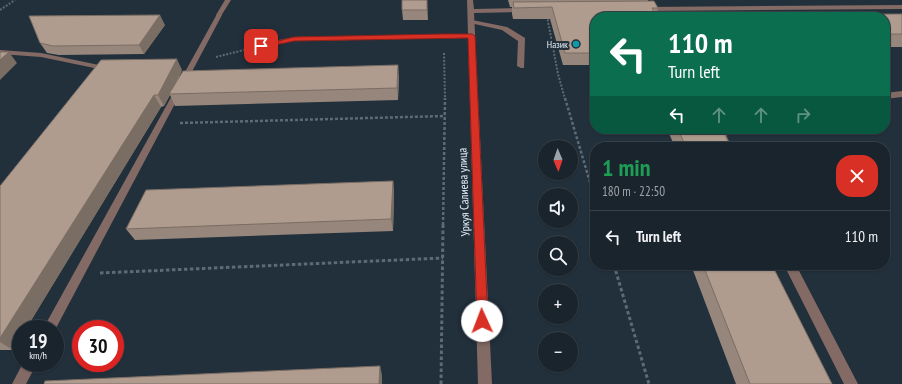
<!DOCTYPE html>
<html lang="en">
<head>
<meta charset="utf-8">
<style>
  body { margin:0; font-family:"PT Sans Narrow",sans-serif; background:#232c35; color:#f1f3f6; height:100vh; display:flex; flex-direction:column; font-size:15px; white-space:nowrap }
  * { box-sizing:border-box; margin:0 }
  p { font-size:13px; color:#9fa4aa }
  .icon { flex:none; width:22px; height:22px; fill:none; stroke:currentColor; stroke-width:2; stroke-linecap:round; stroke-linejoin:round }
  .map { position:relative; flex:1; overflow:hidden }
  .details { position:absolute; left:590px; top:142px; width:300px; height:128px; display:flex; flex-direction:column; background:#1a242d; border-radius:16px; box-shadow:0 1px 3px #0004,0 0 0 1px #384149 }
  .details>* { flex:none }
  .guide { position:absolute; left:590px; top:12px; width:300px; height:122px; border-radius:16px; box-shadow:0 1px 3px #0004,0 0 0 1px #384149; background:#0b6e4f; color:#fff; overflow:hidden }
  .needle { width:26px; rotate:178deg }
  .fabs { position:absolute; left:538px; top:140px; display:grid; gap:8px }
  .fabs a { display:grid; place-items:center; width:40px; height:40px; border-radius:50%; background:#1a242d; box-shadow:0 1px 3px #0004,0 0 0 1px #384149; font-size:20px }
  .speed { position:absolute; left:12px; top:320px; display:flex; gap:8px; font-size:20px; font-weight:700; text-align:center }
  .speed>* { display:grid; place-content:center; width:52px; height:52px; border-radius:50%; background:#1a242d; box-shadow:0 1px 3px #0004,0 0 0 1px #384149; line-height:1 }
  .speed small { font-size:10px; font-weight:400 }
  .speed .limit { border:6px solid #d22; background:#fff; color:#111 }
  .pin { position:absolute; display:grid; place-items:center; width:34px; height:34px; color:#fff; margin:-17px; border-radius:8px; box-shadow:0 2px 6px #0006 }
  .me { position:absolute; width:44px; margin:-22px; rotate:358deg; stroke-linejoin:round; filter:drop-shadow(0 0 3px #0008) }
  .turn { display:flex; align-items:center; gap:14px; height:84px; padding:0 12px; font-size:18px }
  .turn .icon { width:52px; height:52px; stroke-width:2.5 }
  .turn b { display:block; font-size:28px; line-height:34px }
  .lanes { display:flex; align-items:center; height:38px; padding:0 12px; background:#0003; justify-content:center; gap:20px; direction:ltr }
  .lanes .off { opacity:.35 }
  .round { display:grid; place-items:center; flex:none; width:42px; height:42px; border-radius:16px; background:#232c35 }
  .head { display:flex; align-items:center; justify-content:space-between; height:68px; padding:0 12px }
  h1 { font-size:24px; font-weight:700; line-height:30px; color:#1e9e55 }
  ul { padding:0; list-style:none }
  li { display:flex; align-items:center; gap:12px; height:52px; padding:0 12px; border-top:1px solid #384149 }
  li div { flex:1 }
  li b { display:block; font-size:15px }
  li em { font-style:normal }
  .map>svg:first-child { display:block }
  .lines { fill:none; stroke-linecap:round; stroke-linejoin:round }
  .path-far2 { stroke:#5e6a75; stroke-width:2; stroke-dasharray:2 1.5; stroke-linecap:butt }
  .path-far1 { stroke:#5e6a75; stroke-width:2.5; stroke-dasharray:3 2; stroke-linecap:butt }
  .path { stroke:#5e6a75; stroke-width:3; stroke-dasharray:3.5 2.5; stroke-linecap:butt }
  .lane { fill:#836a64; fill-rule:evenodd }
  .street { fill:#836a64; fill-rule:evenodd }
  .wall { fill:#96867b }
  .shaded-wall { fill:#7a6d64 }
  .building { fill:#af9c8f; stroke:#7a6d64 }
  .route { fill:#d93025; stroke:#8d1f18 }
  .culture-dot { fill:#0f9aa8; stroke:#22303c; stroke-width:1.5 }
  .labels { text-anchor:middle; stroke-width:4; stroke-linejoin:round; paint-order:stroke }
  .far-poi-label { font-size:10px; fill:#e8f1f9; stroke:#22303c; text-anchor:end }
  .street-label { font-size:12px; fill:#e8f1f9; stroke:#22303c }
</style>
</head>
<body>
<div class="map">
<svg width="902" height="384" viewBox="0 0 902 384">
  <rect width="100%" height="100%" fill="#22303c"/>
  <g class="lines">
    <path class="path-far2" d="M0,10L15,0
      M547,16L558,74L565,99
      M444,53L445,99
      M216,57L244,50"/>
    <path class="path-far1" d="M565,98L595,199
      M180,123L445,116
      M443,225L445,98"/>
    <path class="path" d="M614,265L649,384
      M100,273L443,258
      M441,384L443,224"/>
    <path class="lane" d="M217,14L222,15L55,330L43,329Z
      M472,20L507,27L525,38L524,68H521L517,66L518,41L502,30L470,23L469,22Z
      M23,363H37L26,384H12Z"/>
    <path class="street" d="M225,0H231L221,16H217L216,15Z
      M467,0H473L474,9L525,8L528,10L525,12L474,13L492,384H478L468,38L294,41L261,48L257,46L258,44L294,37L468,34Z
      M902,5V9L645,11L642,9L645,7Z
      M0,50L41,53L104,66L108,68L105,73H99V69L41,57L0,54Z
      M902,91V97L885,99V93Z
      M719,129H727V137L732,147H722L717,137Z
      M784,265H796L858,384H844Z"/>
  </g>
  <path class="wall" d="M427,0L428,20H403L402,10Z
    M508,0H648V1L658,8L656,17H595V65H563L550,19H513L512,14V7H510Z
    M902,14V47H885V17H730L731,15Z
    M165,25L144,54L59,55L47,53L40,43Z
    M182,70L179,77L399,76L398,100L175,106L170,95L164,106L161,107L13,350H0V186Z
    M667,129H722L731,147H675Z
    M393,181L394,193L393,231L135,240L126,229Z
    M691,265H772L832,384H736Z"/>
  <path class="shaded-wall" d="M160,15L165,25L144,54L139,45Z
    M9,52L17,63L0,80V60Z
    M177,59L182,70L170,94H169L170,95L164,106L158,95Z
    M398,65L399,76L398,100L397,88Z
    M154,95L161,107L26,329H21V337L13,350L0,342V338Z
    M393,181L394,193L393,231L391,219Z
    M380,366L382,375V384H379Z"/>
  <path class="building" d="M402,0H427V10H402Z
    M654,1L658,8H652L654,12H651L654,17H595V53H565L552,7L514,8L513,2Z
    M902,14V34H885V17H733L731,15Z
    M160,15L139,45L53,46L40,43L29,16Z
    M0,52H9L0,60Z
    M177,59L158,95H154L0,338V186L101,60Z
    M398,65L397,88L169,94L183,71Z
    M678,129H722L731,147H686Z
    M393,181L391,219L126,229L146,190Z
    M703,265H772L832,384H750Z
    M380,366L379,384H44L45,381Z"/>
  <path class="route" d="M443,34H472L475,36L488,321L486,324L482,326L478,324L477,321L468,38L294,41L261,48L258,46L294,37Z"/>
  <circle class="culture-dot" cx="576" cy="44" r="4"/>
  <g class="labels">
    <g class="far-poi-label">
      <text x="568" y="48">Назик</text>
    </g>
    <g class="street-label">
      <text transform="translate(464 192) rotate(-92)" y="4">Уркуя Салиева улица</text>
    </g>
  </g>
</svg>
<div class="fabs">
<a><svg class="needle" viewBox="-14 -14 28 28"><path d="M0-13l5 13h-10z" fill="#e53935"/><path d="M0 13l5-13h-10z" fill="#9fa4aa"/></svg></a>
<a><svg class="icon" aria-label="sound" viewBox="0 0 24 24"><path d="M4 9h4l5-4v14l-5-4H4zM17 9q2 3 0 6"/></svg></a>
<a><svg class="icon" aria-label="search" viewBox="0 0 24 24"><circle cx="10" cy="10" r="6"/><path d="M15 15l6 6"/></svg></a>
<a>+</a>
<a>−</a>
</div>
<div class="speed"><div>19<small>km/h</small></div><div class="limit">30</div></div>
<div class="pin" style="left:261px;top:46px;background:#d93025"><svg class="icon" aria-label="arrive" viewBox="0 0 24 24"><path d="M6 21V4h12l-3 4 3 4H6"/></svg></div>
<svg class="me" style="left:482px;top:321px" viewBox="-20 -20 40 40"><circle r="19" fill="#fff"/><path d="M0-13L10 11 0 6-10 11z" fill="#d93025"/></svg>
<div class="guide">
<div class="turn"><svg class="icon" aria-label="left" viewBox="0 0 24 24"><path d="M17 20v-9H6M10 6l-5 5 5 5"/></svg><div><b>110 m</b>Turn left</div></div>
<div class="lanes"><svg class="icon" aria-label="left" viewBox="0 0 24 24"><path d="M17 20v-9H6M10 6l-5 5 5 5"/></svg><svg class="icon off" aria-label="ahead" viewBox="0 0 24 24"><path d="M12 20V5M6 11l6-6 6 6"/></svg><svg class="icon off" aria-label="ahead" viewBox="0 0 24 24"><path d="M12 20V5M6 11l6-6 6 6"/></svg><svg class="icon off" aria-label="right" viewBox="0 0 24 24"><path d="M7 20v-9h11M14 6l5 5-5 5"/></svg></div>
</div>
<section class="details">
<div class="head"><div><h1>1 min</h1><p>180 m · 22:50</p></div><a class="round" style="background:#d93025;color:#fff"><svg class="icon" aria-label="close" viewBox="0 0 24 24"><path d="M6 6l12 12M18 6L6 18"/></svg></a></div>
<ul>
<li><svg class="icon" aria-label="left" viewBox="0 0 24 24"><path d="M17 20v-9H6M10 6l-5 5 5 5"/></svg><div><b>Turn left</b></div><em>110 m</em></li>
</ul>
</section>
</div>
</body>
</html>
